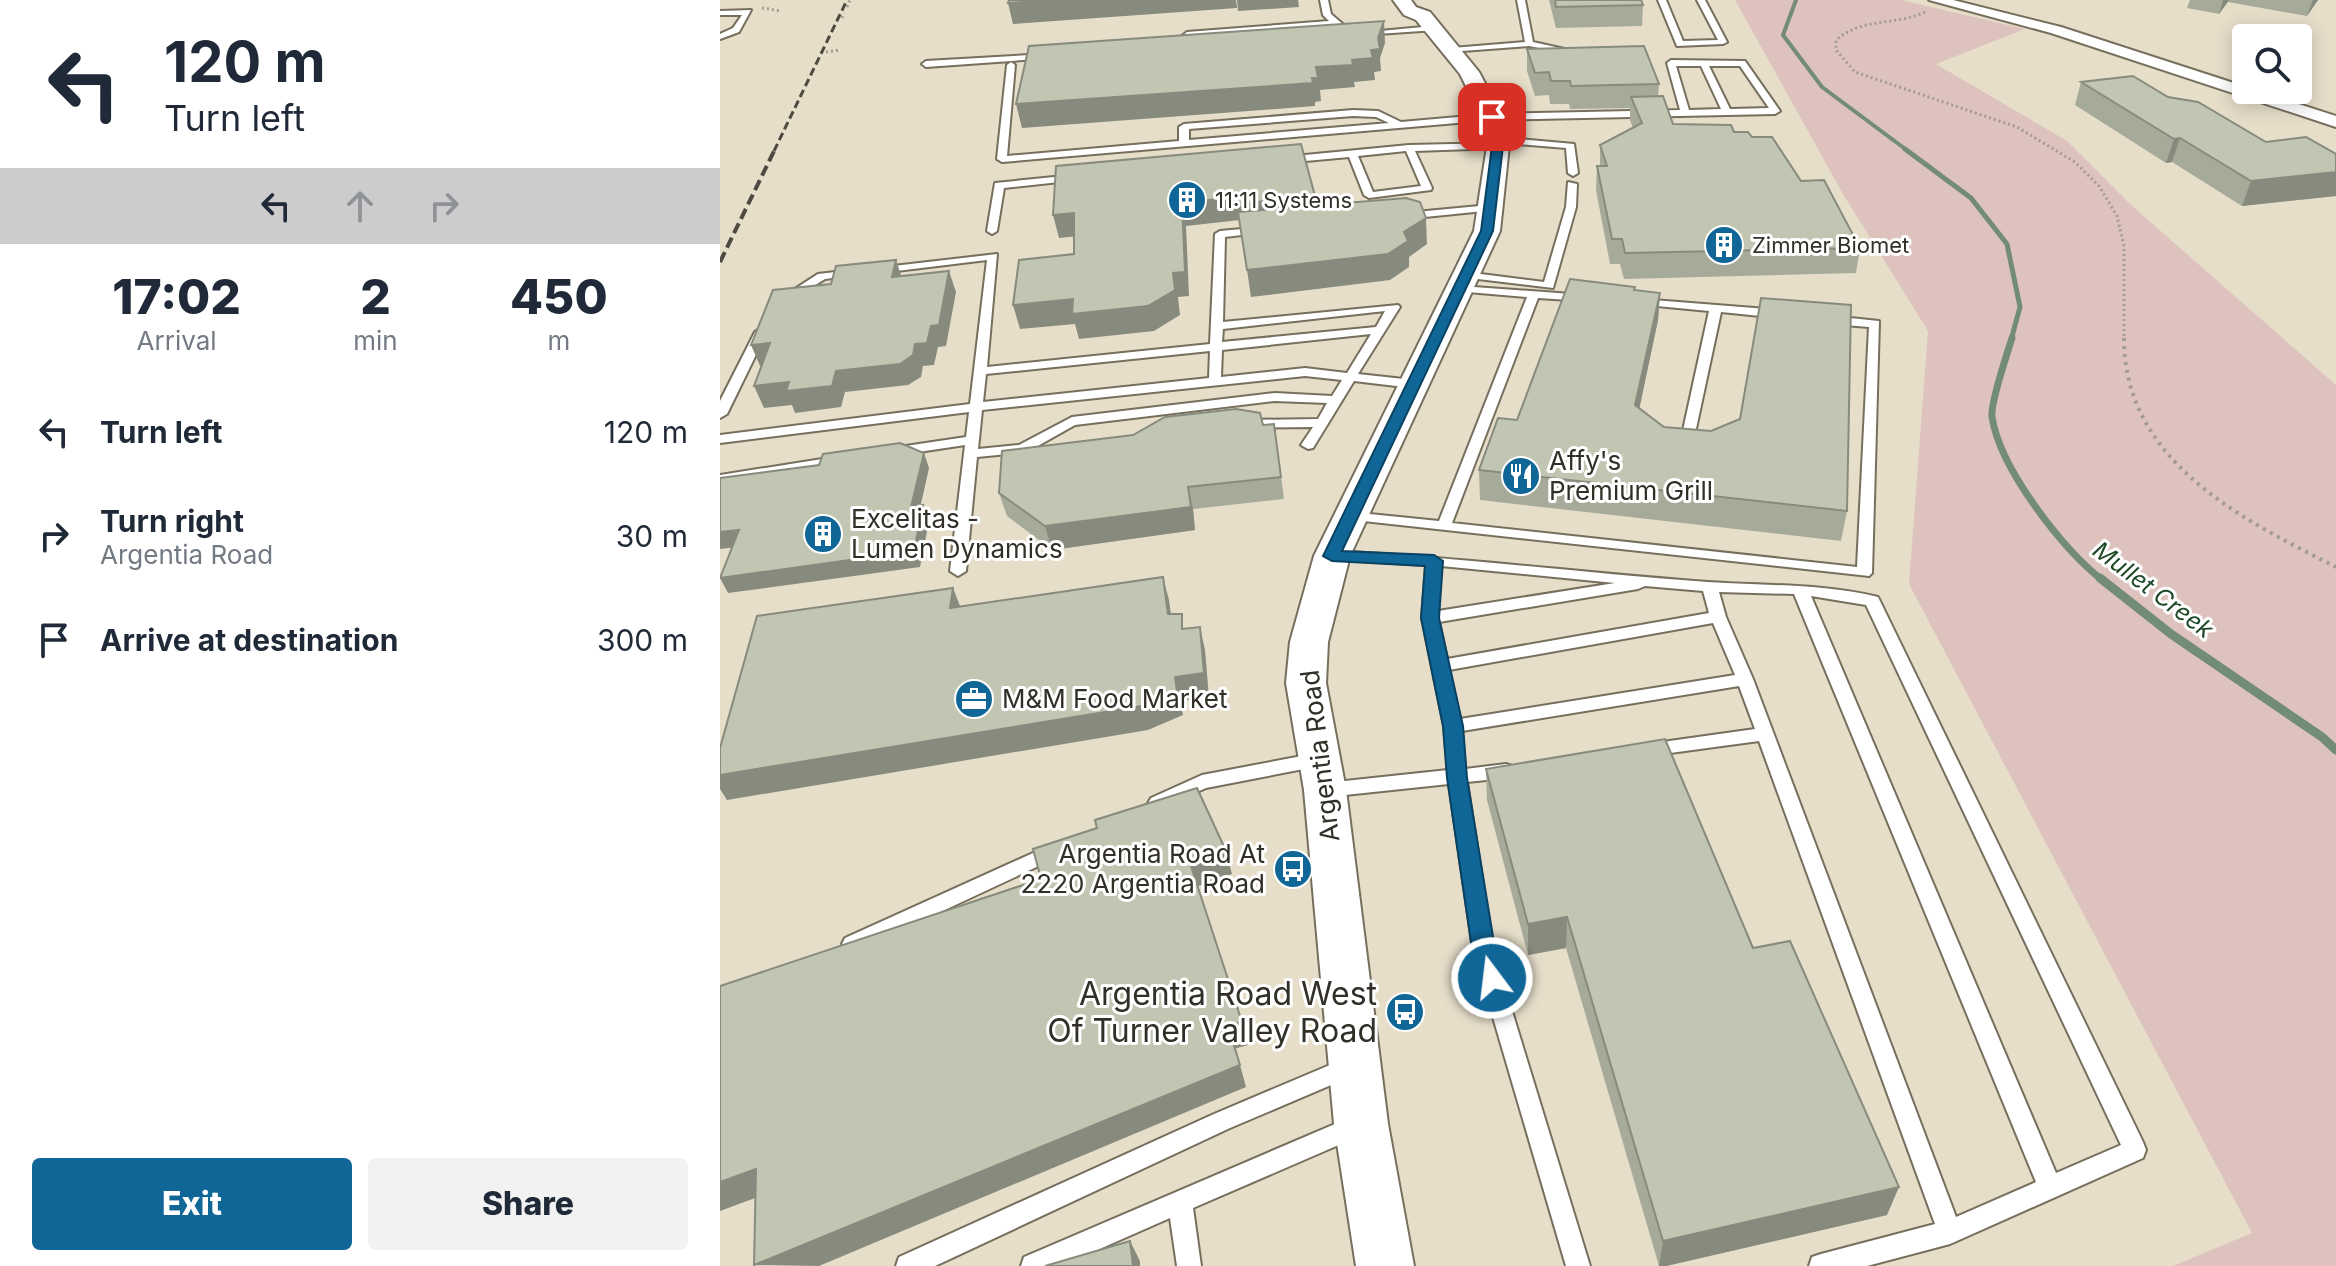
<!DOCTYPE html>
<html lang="en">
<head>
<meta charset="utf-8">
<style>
  body { margin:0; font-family:Inter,sans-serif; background:#f2f2f3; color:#1f2937; height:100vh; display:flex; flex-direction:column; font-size:30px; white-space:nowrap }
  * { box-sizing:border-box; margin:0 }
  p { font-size:26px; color:#747a83 }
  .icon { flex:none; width:44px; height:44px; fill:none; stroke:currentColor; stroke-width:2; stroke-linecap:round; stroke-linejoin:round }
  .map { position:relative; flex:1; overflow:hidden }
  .side { display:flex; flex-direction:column; background:#fff; width:720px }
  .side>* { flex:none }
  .top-card { background:#fff; color:#1f2937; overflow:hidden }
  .controls { position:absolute; left:1512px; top:24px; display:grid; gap:16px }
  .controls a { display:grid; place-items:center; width:80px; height:80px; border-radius:8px; background:#fff; box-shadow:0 4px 20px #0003; font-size:40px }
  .pin { position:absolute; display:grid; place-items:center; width:68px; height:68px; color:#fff; margin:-34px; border-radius:16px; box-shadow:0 4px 12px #0006 }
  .me { position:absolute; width:88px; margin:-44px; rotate:345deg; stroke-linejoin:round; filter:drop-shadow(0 0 6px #0008) }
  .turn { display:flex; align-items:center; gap:28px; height:168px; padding:0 32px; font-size:36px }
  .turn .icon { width:104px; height:104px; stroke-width:2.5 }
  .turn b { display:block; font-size:56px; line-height:68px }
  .lanes { display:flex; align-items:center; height:76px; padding:0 32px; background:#0003; justify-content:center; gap:40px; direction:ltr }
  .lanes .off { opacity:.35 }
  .eta { display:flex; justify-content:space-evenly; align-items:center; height:136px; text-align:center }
  .eta b { font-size:48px; font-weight:800; line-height:56px }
  .action { display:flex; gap:16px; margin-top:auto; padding:16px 32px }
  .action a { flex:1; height:92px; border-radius:8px; background:#0f6697; color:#fff; font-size:32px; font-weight:800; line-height:92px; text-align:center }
  .action a+a { background:#f2f2f3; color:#1f2937 }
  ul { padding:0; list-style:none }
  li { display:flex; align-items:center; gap:24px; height:104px; padding:0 32px }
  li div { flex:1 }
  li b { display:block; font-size:30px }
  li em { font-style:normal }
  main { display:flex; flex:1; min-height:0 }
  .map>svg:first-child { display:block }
  .green { fill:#ddc2be }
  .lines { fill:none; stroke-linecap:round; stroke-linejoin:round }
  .stream-far3 { stroke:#738c77; stroke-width:4 }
  .stream-far2 { stroke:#738c77; stroke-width:5 }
  .stream-far1 { stroke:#738c77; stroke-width:7 }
  .stream { stroke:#738c77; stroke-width:9 }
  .service-casing { stroke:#766f5d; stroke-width:4 }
  .minor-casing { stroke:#766f5d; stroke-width:4 }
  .tertiary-casing { stroke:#766f5d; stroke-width:4 }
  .path-far1 { stroke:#a39c8d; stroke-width:3; stroke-dasharray:2 3; stroke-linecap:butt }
  .path { stroke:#a39c8d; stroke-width:4; stroke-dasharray:3 5; stroke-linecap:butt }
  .service { fill:#fff; fill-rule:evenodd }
  .minor { fill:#fff; fill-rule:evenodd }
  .tertiary { fill:#fff; fill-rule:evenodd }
  .rail-far1 { stroke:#4e4a41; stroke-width:3; stroke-dasharray:8 4; stroke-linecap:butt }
  .rail { stroke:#4e4a41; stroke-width:4; stroke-dasharray:11 5; stroke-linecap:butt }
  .wall { fill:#a6aa99 }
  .shaded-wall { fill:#878b7d }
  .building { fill:#c1c6b2; stroke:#878b7d; stroke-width:2 }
  .route { fill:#0f6697; stroke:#0a4262; stroke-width:2 }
  .labels { text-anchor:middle; stroke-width:6; stroke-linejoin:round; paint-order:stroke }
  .far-poi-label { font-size:22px; fill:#322f28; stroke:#fff; text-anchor:start }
  .far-water-label { font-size:24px; font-style:italic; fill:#1e4928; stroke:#fff }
  .poi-label { font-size:26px; fill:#322f28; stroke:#fff; text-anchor:start }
  .street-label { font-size:26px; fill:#322f28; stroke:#fff }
  .near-poi-label { font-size:32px; fill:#322f28; stroke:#fff; text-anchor:end }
</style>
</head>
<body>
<main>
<section class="side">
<div class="top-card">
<div class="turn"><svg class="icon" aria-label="left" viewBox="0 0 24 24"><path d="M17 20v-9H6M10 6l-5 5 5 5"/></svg><div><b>120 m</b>Turn left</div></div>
<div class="lanes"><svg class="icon" aria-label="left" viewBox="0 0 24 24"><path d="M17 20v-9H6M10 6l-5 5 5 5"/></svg><svg class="icon off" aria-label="ahead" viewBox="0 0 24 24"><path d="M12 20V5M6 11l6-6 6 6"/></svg><svg class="icon off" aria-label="right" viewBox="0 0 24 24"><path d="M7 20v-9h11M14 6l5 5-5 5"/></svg></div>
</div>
<div class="eta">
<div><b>17:02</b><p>Arrival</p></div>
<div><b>2</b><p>min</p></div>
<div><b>450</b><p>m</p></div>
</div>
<ul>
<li><svg class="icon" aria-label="left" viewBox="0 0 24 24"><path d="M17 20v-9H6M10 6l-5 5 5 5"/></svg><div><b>Turn left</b></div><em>120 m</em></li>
<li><svg class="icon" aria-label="right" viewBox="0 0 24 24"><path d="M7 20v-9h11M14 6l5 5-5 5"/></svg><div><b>Turn right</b><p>Argentia Road</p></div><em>30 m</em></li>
<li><svg class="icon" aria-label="arrive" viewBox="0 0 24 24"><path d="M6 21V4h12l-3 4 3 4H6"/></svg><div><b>Arrive at destination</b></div><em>300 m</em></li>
</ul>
<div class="action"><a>Exit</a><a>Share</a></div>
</section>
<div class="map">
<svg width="1616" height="1266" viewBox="0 0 1616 1266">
  <rect width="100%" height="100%" fill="#e7deca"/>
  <path class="green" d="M1015,0H1181L1305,29L1216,64L1347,141L1411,205L1616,385V1266H1453L1532,1233L1189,584L1208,331L1123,194Z"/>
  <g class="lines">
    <path class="stream-far3" d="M1076,0L1063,35L1102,87L1188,151"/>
    <path class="stream-far2" d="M1185,149L1251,198L1287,244L1300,307L1291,340"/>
    <path class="stream-far1" d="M1292,338C1287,354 1270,404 1272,417C1280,469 1342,548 1382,580"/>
    <path class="stream" d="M1380,578L1451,634L1602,737L1616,750"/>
    <defs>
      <path id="service" d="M600,0H608L611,14L625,26V30H619L614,25L469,36L455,49L448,47L467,32L609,21L603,15Z
        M797,0H805L813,42L849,50V54L809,46L729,52L732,48L805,42Z
        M938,0H946L963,41L998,40L977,0H985L1007,42L1003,44L957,46Z
        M31,10L19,32L0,39V34L13,28L22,15H0V11Z
        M713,26L716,30L643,35L639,33Z
        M328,54H331V58L206,67L202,64L206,61Z
        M951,60L1025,61L1060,111L1055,114L772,120L282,162L277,159L287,65L291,62L295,65L287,156L459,141V127L464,124L633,110L658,111L681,122L772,114L960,110L947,63ZM956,66H981L1001,109L969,110ZM989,66H1020L1049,108L1010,109ZM633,116L656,117L669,123L469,140V129Z
        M776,137L854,144L858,173L853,176L848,173L846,148L773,142L771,140Z
        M778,143L783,146L781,148L695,151L712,188L711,190L649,198L644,195L629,157L564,163L559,160L564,157L689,145ZM686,151L701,186L653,192L638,156Z
        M354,175L358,176V180L284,188L277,231L272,234L267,231L275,183Z
        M848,182L857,184L856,207L833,288L741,277V273L745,272L824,282L846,207Z
        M770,205L775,208L774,210L685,219L680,216L685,213Z
        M543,227L548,230L547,232L505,237L503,322L678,305L680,307L638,374L693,380L699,384L693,388L634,381L593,448L588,449L581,445L593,427L523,428L516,424L523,420L598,419L607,403L555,401L355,425L307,452L257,457L246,571L238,576L230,571L245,445L172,456L165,452L172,448L246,437L249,412L0,443V435L250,404L267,260L160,273L156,272V268L277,254L267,367L490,344L495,234L500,231ZM665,311L656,327L502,342L503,329ZM651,334L627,373L585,368L501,377L502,350ZM490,351L489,378L263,402L266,374ZM585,376L622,380L612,396L555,393L352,417L299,445L258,449L262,410Z
        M133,270L139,273L137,275L105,279L74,298L64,296L98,274Z
        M740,286L865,295L871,298L865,301L818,298L732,523L1137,567L1149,327L1111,324L1105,320L1111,316L1159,321L1152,573L1149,576L625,519L623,516L625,513L630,512L719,521L807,297L736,291L734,289Z
        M920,299L1060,310L1066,314L1060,318L1001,312L974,438L969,439L962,435L989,311L916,304L914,302Z
        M41,328L47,332L7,414L0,418V401L35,332Z
        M121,456L126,457L128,460L126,463L0,483V475Z
        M612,551C738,557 863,573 988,582C1045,586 1101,583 1158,597L1423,1142L1426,1150L1423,1158L1230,1244L1147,1266H1089L1092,1257L1101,1254L1215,1224L1039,741L928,756L922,755L919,750L922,745L928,744L1035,729L1019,686L742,731L745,769L786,764L792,766L795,771L792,776L786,778L747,782L773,949L870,1266H846L753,949L729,784L606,797L600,795L597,790L600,785L606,783L728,770L724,726L702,618L706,565L607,559L605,556L607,553ZM721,566L895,583L718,611ZM925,586L983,591L989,613L727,659L719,622L918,589ZM999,592L1074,594L1316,1182L1236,1217L1033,679L1006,617ZM1091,596L1146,605L1401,1145L1336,1173ZM993,623L1015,675L740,719L729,670Z
        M598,753L604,755L607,760L604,765L486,788L437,810L431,808L428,803L431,798L482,775Z
        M333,844L340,846L342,851L340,856L139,950L132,952L125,950L122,944L125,938Z
        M629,1057L637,1060L640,1067L637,1074L510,1128L215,1266H176L179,1257L494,1114Z
        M636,1115L644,1118L647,1126L644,1134L473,1208L481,1266H457L450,1218L341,1266H301L304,1257Z"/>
      <path id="minor" d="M1209,0H1233L1341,27L1526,87V90H1535L1616,116V127L1331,33Z"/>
      <path id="tertiary" d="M673,0H691L696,7L710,12L759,72L783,117L789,146L780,231L630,556L608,642L606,683L626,790L668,1124L694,1266H636L614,1124L584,790L566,683L570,642L594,556L754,231L767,146L761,117L740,74L696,20L684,15Z"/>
    </defs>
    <use href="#service" class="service-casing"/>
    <use href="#minor" class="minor-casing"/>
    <use href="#tertiary" class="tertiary-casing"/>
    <path class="path-far1" d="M127,7L130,0
      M42,8L61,11
      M1205,12C1175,26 1143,17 1116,40V50L1135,72L1297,127L1355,162L1379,186L1397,216L1404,246V340
      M122,18L124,13
      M106,52L120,50"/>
    <path class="path" d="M1404,338C1404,461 1521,519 1616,567"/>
    <use href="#service" class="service"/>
    <use href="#minor" class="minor"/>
    <use href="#tertiary" class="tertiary"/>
    <path class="rail-far1" d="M54,151L127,0"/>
    <path class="rail" d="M0,262L55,149"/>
  </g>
  <path class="wall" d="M829,0H921L923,5L922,26L836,28Z
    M1470,0H1598L1587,16L1508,2L1499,14L1467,8Z
    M807,49L939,84L938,97L953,124L1014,132L1032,137L1081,181L1140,248L1136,273L904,279L900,264H890L876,190L877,166H880V145L913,128L910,120V108L850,109L849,104H830L829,95L815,96L807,71Z
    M1361,82L1448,97L1546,142L1616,154V196L1522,206L1452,162L1446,163L1355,105Z
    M914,291L940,293L938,320L919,408L944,427L1127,511L1121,541L760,500L759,470L797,420Z
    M554,424L564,499L473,509L475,530L332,550L287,516L279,493L543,425Z
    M766,769L1033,948L1167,1215L946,1266H939L846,948L808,955L767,800Z"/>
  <path class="shaded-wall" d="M328,0H516L517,8L293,24L288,3Z
    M517,0H578L579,7L518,11Z
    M1503,0H1509L1499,14Z
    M1593,0H1598L1587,16Z
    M664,21L665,43L660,58L661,71L654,72L655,80L634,82L635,87L600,90L601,101L595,102V106L302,128L296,104L592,78L596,67L632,60L651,50L658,38Z
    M1460,138L1452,162L1446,163L1454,139Z
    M1616,172V196L1522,206L1531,181Z
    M595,196L598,219L520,220L466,226L469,296L458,297L460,315L434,331L359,339L355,324L300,329L293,305L462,203L516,197Z
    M354,213L359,236L339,238L333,215Z
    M706,218L707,244L689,257V267L670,280L531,297L527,270L684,232Z
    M176,260L183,281L172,277Z
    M229,271L236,292L226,346L218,347L214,365L203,366L201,377L188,385L125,392L121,407L75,413L72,405L44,408L34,386L116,371L195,344L211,326Z
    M940,293L938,320L914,434L915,405Z
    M50,343L60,364L40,366L31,345Z
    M204,453L209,468L197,522L191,507Z
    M468,487L473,509L475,530L332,550L325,526Z
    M203,505L209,521L200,567L8,593L0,578Z
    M19,530L27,546L0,549V532Z
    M443,577L449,600L454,638L448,614Z
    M233,588L242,611L230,608Z
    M480,627L485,650L489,697L460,701L463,715L428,730L7,800L0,789V775L455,677Z
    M506,851L512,874L476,887L470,863Z
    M847,917L846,948L808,955V924Z
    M522,1022L528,1045L514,1049L508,1026Z
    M520,1065L526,1087L99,1266L34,1265Z
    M36,1169L54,1191L0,1211V1182Z
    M1179,1187L1167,1215L946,1266H939L943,1241Z
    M410,1241L420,1261V1266H413Z"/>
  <path class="building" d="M289,0H328L288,3Z
    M835,0H921L923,5L836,7Z
    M664,21L658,38L660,49L651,50L653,58L632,60L633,65L596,67L598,78H592L593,83L296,104L309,46Z
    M924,46L939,84L851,86L850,81H831L829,72L815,73L807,49Z
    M1413,76L1448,97L1478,102L1546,142L1586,137L1616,154V172L1531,181L1460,138L1454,139L1361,82Z
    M943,96L953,124L1011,125L1014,132H1028L1032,137H1052L1081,181L1104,180L1140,248L905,253L902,239H892L877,166H887L880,145L922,123L911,97Z
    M581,144L595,196L517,204L516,197L462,203L465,272L453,273L455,290L428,306L352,314L353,299L293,305L299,260L354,254V213L333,215L336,166Z
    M686,198L700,202L706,218L684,232L688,241L668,254L527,270L518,212Z
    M176,260L172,277L229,271L219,325L211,326L207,343L195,344L193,355L180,364L116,371L112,386L66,391L69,382L34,386L50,343L31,345L53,290L111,284L116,266Z
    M850,279L915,287L914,290L940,293L915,405L944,427L991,431L1020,419L1041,298L1131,305L1127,511L759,470L778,418L797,420Z
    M516,409L540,413L543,425L554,424L561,477L468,487L471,507L325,526L279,493L282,451L413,435L445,417Z
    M180,443L204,453L191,507L203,505L194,551L0,578L19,530L0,532V478L99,465L103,454Z
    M443,577L448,614H462V629L480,627L484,673L455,677L457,691L422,706L0,775V748L37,616L233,588L230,608Z
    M945,739L1033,948L1070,941L1179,1187L943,1241L847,917L808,924L766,769Z
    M477,788L506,851L470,863L522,1022L508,1026L520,1065L34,1265L36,1169L0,1182V986L321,879L313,849L377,828L375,820Z
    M410,1241L413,1266H325Z"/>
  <path class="route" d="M772,114L777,117L783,146L773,231L622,551L714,555L723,561L719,618L743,726L747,778L775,949L784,978L780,985L772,988L764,985L752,949L727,778L723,726L701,618L705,566L612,561L603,556L761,231L772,146L767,117Z"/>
  <defs>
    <symbol id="building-disc" viewBox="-11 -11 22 22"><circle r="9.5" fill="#0f6697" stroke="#fff"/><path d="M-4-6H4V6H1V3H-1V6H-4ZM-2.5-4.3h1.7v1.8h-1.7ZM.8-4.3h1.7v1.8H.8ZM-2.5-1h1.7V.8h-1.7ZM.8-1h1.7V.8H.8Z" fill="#fff"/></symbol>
    <symbol id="restaurant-disc" viewBox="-11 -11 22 22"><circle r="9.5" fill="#0f6697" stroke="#fff"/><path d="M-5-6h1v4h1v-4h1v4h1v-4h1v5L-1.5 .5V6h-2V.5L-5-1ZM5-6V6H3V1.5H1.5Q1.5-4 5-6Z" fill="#fff"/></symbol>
    <symbol id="office-disc" viewBox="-11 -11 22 22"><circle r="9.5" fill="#0f6697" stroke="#fff"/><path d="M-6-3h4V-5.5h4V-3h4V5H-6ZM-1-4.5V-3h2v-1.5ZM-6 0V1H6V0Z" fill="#fff"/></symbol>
    <symbol id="bus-disc" viewBox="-11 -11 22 22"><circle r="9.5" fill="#0f6697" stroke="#fff"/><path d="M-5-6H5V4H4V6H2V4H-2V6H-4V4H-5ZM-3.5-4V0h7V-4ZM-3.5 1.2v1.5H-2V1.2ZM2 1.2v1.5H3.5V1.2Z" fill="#fff"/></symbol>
  </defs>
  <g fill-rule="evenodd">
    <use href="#building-disc" x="445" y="178" width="44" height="44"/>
    <use href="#building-disc" x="982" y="223" width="44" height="44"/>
    <use href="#restaurant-disc" x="779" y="454" width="44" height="44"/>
    <use href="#building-disc" x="81" y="512" width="44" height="44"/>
    <use href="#office-disc" x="232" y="677" width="44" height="44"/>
    <use href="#bus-disc" x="551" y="847" width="44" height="44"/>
    <use href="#bus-disc" x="663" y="990" width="44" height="44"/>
  </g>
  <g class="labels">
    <g class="far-poi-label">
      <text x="495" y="208">11:11 Systems</text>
      <text x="1032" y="253">Zimmer Biomet</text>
    </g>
    <g class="far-water-label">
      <text transform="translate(1433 590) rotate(37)" y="8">Mullet Creek</text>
    </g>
    <g class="poi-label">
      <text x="829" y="470">Affy's<tspan x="829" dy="30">Premium Grill</tspan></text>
      <text x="131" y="528">Excelitas -<tspan x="131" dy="30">Lumen Dynamics</tspan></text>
      <text x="282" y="708">M&amp;M Food Market</text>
      <text x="545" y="863" text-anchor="end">Argentia Road At<tspan x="545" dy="30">2220 Argentia Road</tspan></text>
    </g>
    <g class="street-label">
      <text transform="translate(600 756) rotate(-97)" y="9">Argentia Road</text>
    </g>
    <g class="near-poi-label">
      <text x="657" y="1005">Argentia Road West<tspan x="657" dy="37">Of Turner Valley Road</tspan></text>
    </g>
  </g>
</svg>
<div class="controls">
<a><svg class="icon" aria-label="search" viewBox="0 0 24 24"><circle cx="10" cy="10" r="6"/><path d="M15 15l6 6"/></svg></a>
</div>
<div class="pin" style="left:772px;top:117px;background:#d93025"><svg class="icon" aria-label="arrive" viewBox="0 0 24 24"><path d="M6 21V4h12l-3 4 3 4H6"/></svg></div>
<svg class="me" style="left:772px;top:978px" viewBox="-20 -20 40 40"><circle r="17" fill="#0f6697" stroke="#fff" stroke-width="3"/><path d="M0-11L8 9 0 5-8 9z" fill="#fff"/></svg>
</div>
</main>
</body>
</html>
